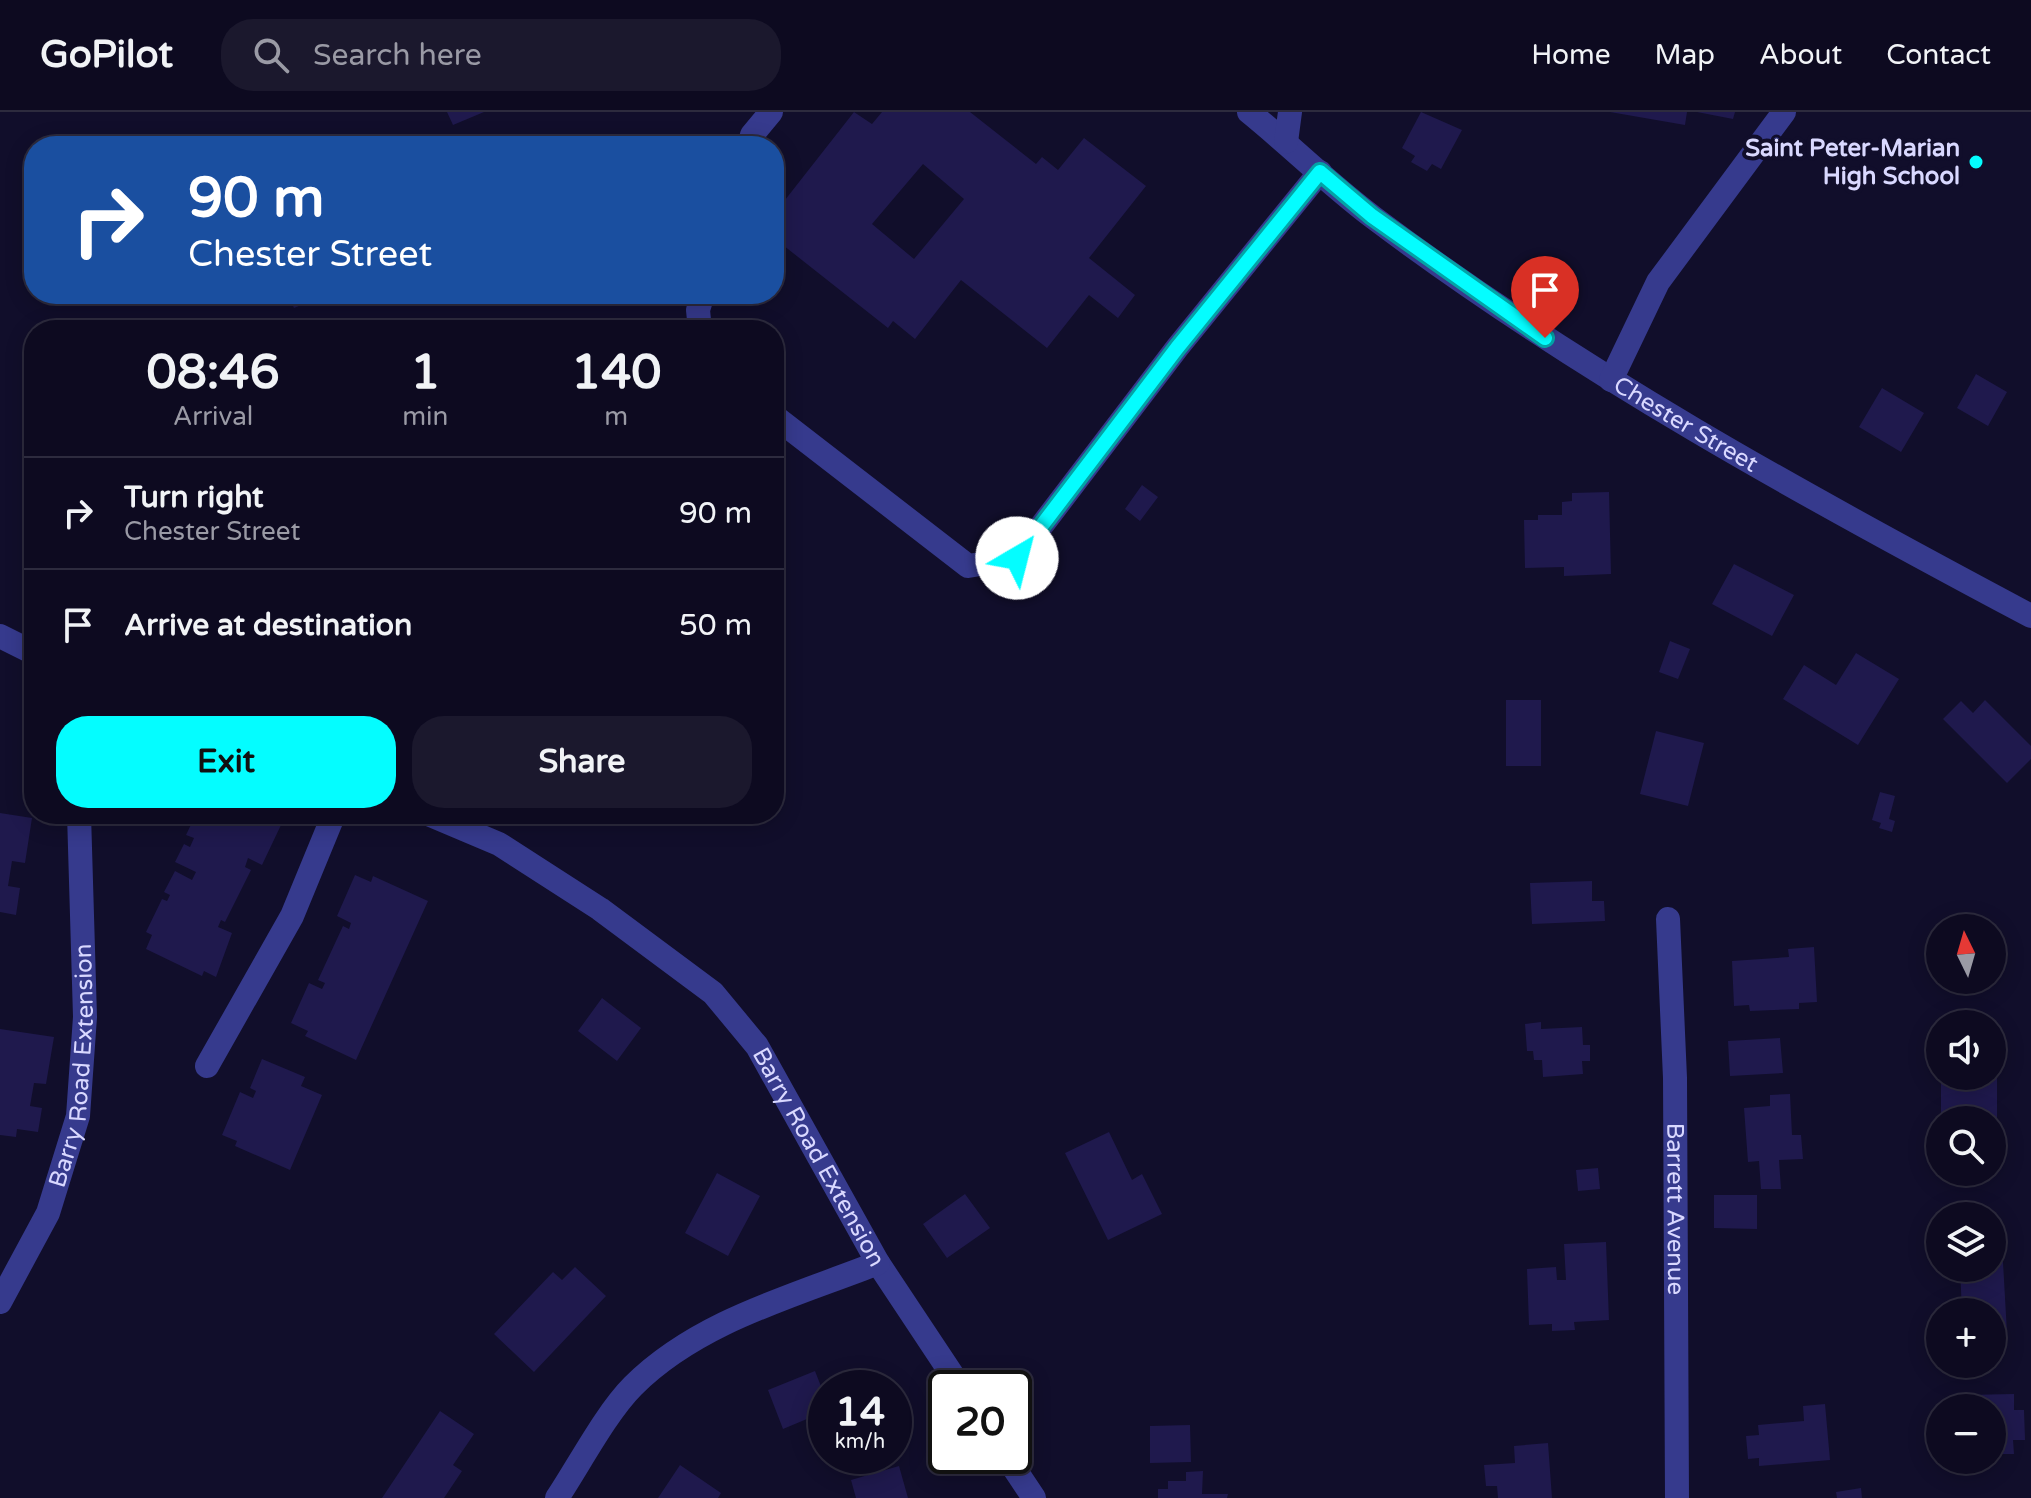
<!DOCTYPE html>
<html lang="en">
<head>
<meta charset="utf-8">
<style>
  body { margin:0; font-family:"Varela Round",sans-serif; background:#1b182d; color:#f1f3f6; height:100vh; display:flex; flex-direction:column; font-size:30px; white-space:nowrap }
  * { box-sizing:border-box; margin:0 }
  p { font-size:26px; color:#9a9aa5 }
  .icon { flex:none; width:44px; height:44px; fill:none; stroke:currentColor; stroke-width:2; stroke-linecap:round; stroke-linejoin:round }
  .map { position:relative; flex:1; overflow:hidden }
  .details { position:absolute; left:24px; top:208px; width:760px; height:504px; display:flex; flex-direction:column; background:#0d0a20; border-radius:32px; box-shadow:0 4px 20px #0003,0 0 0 2px #2d2b3e }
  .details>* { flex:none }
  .top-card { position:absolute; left:24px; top:24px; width:760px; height:168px; border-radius:32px; box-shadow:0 4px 20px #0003,0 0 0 2px #2d2b3e; background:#1a4fa0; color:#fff; overflow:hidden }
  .needle { width:52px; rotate:355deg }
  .tools { position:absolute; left:1926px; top:802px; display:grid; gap:16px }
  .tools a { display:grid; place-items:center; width:80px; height:80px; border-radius:50%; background:#0d0a20; box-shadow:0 4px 20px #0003,0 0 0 2px #2d2b3e; font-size:40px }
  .speed { position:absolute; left:808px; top:1258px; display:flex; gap:16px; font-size:40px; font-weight:700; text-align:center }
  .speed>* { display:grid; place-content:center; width:104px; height:104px; border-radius:50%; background:#0d0a20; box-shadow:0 4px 20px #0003,0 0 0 2px #2d2b3e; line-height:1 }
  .speed small { font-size:20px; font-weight:400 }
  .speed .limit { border:4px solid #111; border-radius:12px; background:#fff; color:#111 }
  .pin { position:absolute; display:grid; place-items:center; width:68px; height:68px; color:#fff; margin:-82px -34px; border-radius:50% 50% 50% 0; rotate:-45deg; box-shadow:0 0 8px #0007 }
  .pin .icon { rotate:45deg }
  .me { position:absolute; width:88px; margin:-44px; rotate:37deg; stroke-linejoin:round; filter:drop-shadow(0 0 6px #0008) }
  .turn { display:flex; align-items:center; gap:28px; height:168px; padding:0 32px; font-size:36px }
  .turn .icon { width:104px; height:104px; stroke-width:2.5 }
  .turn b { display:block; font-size:56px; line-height:68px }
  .eta { display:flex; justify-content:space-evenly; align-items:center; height:136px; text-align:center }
  .eta b { font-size:48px; font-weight:700; line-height:56px }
  .button { display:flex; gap:16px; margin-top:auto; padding:16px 32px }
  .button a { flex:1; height:92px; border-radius:32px; background:#04fdff; color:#111; font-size:32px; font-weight:700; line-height:92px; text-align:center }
  .button a+a { background:#1b182d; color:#f1f3f6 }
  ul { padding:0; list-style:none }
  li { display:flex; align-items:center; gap:24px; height:112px; padding:0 32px; border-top:2px solid #2d2b3e }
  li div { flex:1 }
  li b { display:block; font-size:30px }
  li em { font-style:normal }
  header { display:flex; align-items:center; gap:48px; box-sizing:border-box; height:112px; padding:0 40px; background:#0d0a20; border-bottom:2px solid #2d2b3e }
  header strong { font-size:38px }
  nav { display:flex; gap:44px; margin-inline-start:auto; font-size:28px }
  .search { width:560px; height:72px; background:#1b182d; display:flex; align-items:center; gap:20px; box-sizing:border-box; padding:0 28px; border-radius:32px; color:#9a9aa5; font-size:30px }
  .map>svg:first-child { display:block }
  .building { fill:#1f194d; fill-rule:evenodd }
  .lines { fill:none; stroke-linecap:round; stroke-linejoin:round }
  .minor { stroke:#363a8d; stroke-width:24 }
  .route-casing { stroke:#03a4a6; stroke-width:20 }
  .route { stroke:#04fdff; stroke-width:14 }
  .poi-dot { fill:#04fdff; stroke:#110e2b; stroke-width:3 }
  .labels { text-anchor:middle; stroke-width:8; stroke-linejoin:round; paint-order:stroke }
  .poi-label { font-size:24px; font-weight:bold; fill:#d9d8ff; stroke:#110e2b; text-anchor:end }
  .street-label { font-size:24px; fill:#d9d8ff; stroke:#110e2b }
</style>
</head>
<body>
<header>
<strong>GoPilot</strong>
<div class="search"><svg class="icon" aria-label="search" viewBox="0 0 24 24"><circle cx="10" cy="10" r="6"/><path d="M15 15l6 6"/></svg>Search here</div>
<nav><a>Home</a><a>Map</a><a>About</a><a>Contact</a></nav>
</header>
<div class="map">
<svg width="2031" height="1386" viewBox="0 0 2031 1386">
  <rect width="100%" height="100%" fill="#110e2b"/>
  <path class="building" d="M447,0H484L453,13Z
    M854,0L872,12L882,0H970L1036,52L1042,45L1058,58L1084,26L1146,74L1089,146L1135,183L1118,206L1089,183L1047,236L961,168L915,227L893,209L888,216L774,126V102ZM923,52L964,87L914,147L872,112Z
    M1421,0L1462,18L1441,57L1432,52L1427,59L1411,50L1415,44L1402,36Z
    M1610,0H1687L1685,13Z
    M1697,0H1735L1733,7Z
    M288,182H328L294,196Z
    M1976,262L2007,280L1988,314L1957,296Z
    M1882,276L1924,301L1901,340L1859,315Z
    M1142,373L1158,385L1140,409L1125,397Z
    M1609,380L1611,462L1564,464V455L1525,456L1524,408H1538V403H1562V390L1572,389V381Z
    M1734,452L1794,483L1772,524L1712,492Z
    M1670,529L1690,537L1678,567L1659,560Z
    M1856,541L1899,567L1858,633L1783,587L1804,553L1836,573Z
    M1506,588H1541V654H1506Z
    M1985,588L2031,634V647L2007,671L1943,607L1961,589L1973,601Z
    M1656,619L1704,631L1688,694L1640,682Z
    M1880,680L1895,684L1889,707L1895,709L1892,720L1879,716L1881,711L1872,708Z
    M0,701L32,706L25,751L12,749L8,774L20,776L16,803L0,800Z
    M196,702H269L267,707L281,713L262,753L248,746L245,755L251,758L225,810L221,808L218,815L232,821L216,865L204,859L202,864L146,837L152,823L146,820L162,787L167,789L170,783L164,780L175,759L192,768L196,760L175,750L184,732L190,735L194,726L186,723Z
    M589,702H612L611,709Z
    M355,763L371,770L373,764L428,789L356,948L305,924L308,919L291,911L309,871L322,877L325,871L318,868L343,814L349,817L351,811L337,804Z
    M1592,769V789H1604L1605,809L1532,812L1530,771Z
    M1814,835L1817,890L1799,891V897L1750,899L1749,893L1734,894L1732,849L1789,845L1788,837Z
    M602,886L641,916L617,949L578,919Z
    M1541,910V917L1582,915L1583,933H1590V949H1582L1583,962L1543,965L1542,948H1534L1533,939H1527L1525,912Z
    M0,917L54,925L46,972L34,971L30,994L42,996L38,1020L17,1017L16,1025L0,1023Z
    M1780,926L1783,961L1730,964L1728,929Z
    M262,947L305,965L301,974L322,983L290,1058L235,1034L237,1029L222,1023L240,980L253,986L256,979L250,976Z
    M1992,962H1997V1041H1992V1008H1941V964Z
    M1790,982L1792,1023H1801L1803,1047L1779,1048L1781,1077H1761L1759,1049L1748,1050L1744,996L1770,994V983Z
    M1109,1020L1132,1068L1142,1062L1162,1102L1108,1128L1065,1041Z
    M1598,1056L1600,1077L1578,1079L1576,1058Z
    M717,1061L760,1084L728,1144L685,1121Z
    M965,1082L990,1116L947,1146L923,1112Z
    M1714,1083H1757V1117L1714,1116Z
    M1606,1130L1609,1208L1574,1210L1575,1218L1552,1219V1212L1529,1213L1527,1157L1556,1155L1557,1168H1566L1564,1132Z
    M2003,1150L2007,1221L1992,1222V1200H1962L1960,1156H1992V1151Z
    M575,1155L606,1184L534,1260L494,1222L553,1160L562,1168Z
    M815,1259L826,1287V1299L783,1317L768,1278Z
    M2014,1282V1298H2024L2025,1328H2013L2014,1342H1992V1296H1965V1283Z
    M1825,1292L1830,1348L1759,1354V1346L1748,1347L1746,1324L1759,1323L1758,1313L1804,1309L1803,1294Z
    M440,1299L474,1322L453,1353L462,1359L444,1386H382Z
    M1190,1313L1191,1350L1150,1351V1314Z
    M1548,1331L1552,1386H1498L1497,1374H1486L1484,1353L1515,1351L1514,1334Z
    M680,1353L721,1381L718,1386H658Z
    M899,1354L908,1386H856L851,1368Z
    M1203,1359L1202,1382H1228L1227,1386H1158V1377H1168V1369H1186V1360Z
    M1861,1376L1862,1386H1837L1836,1380Z"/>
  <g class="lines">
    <g class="minor">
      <path id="s1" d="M1249,0C1291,34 1330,73 1374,106C1579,260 1805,384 2031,504"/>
      <path d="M1286,30L1290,0"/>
      <path d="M749,34L752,23L771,0"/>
      <path d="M700,218L698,198L703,182"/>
      <path d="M1611,268L1658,170L1784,0"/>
      <path d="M774,304L968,454L1017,446L1177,236L1320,60"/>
      <path d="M0,524L34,541"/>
      <path id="s2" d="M428,702L499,732L600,797L713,881L757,934L878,1151L961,1276"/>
      <path id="s3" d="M1668,807L1675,966L1677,1386"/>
      <path d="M207,954L292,804L334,702"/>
      <path id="s4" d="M0,1190L48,1101L78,1004L85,905L79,702"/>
      <path d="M1006,1344L1034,1386"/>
      <path d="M557,1386C579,1353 606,1301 633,1274C698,1209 794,1184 878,1151"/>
    </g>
  </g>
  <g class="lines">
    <defs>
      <path id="route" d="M1017,446L1177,236L1320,60L1372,104L1545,226"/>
    </defs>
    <use href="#route" class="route-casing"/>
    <use href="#route" class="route"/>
  </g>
  <circle class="poi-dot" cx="1976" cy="50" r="8"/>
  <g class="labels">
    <g class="poi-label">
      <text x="1960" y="44">Saint Peter-Marian<tspan x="1960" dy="28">High School</tspan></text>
    </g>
    <g class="street-label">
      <text dy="8" stroke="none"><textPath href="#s1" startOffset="538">Chester Street</textPath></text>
      <text dy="8" stroke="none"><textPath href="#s4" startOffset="252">Barry Road Extension</textPath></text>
      <text dy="8" stroke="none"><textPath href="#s2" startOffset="534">Barry Road Extension</textPath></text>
      <text dy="8" stroke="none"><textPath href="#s3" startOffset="290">Barrett Avenue</textPath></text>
    </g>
  </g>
</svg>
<div class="tools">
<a><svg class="needle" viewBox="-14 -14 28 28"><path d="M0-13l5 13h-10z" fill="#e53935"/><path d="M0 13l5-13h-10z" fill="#9a9aa5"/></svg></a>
<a><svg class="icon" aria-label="sound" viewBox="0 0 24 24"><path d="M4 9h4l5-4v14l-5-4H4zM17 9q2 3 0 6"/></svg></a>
<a><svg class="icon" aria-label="search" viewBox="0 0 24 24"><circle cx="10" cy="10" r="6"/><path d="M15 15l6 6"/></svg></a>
<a><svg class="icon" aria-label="layers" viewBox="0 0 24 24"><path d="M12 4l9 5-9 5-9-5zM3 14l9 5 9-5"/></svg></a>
<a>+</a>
<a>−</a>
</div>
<div class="speed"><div>14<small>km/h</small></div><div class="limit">20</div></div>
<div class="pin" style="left:1545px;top:226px;background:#d93025"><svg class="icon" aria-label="arrive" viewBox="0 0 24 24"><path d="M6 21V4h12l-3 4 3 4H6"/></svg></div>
<svg class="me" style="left:1017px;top:446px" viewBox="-20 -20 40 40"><circle r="19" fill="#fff"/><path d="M0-13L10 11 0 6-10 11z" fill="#04fdff"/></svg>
<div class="top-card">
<div class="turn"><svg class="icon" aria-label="right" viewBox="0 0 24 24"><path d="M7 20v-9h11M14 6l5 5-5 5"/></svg><div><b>90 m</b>Chester Street</div></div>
</div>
<section class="details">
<div class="eta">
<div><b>08:46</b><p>Arrival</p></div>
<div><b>1</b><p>min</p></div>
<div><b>140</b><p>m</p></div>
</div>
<ul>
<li><svg class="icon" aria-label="right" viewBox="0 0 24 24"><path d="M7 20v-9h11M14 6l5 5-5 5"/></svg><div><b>Turn right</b><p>Chester Street</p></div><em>90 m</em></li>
<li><svg class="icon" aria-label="arrive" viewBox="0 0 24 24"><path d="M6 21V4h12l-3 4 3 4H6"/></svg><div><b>Arrive at destination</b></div><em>50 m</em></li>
</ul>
<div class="button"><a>Exit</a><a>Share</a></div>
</section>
</div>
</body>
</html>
